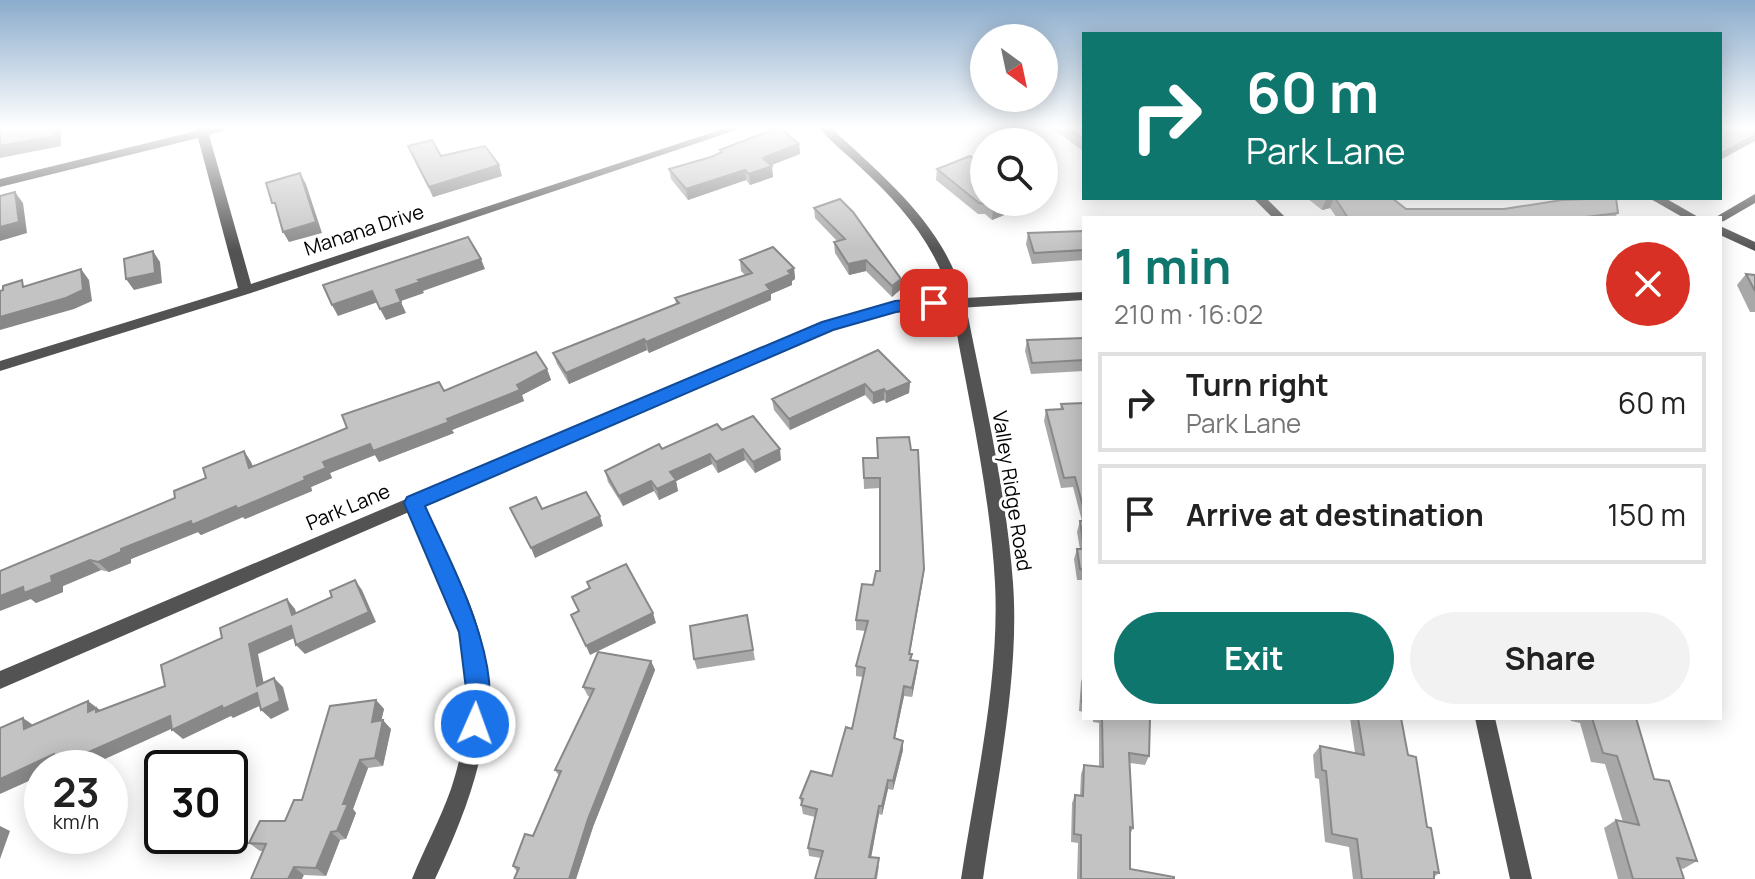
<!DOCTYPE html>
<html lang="en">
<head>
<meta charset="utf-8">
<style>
  body { margin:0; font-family:Manrope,sans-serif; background:#f2f2f2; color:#222; height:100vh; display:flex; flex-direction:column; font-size:30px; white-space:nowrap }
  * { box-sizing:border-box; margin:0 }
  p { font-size:26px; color:#767676 }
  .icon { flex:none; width:44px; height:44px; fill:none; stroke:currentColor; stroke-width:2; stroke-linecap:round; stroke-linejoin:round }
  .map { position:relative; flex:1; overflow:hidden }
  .side { position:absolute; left:1082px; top:216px; width:640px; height:504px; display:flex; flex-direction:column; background:#fff; border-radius:0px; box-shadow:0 4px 20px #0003 }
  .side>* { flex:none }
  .top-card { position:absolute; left:1082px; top:32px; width:640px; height:168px; border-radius:0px; box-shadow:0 4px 20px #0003; background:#0f766e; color:#fff; overflow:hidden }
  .needle { width:52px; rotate:147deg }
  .buttons { position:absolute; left:970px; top:24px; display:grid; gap:16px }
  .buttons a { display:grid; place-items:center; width:88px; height:88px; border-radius:50%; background:#fff; box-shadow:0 4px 20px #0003; font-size:40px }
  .speed { position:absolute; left:24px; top:750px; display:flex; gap:16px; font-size:40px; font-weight:700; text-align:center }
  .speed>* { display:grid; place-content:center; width:104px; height:104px; border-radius:50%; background:#fff; box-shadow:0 4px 20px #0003; line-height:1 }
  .speed small { font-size:20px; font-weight:400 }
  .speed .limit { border:4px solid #111; border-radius:12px; background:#fff; color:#111 }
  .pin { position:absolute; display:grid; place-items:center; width:68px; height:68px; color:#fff; margin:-34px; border-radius:16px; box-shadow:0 4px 12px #0006 }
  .me { position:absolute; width:88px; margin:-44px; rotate:2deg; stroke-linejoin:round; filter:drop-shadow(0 0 6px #0008) }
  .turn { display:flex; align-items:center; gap:28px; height:168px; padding:0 32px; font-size:36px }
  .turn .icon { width:104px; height:104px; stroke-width:2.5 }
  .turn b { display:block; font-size:56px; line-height:68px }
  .round { display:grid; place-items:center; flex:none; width:84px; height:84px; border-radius:42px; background:#f2f2f2 }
  .overview { display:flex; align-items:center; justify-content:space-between; height:136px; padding:0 32px }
  h1 { font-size:48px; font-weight:700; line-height:60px; color:#0f766e }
  .cta { display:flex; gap:16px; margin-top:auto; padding:16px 32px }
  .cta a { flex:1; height:92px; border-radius:48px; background:#0f766e; color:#fff; font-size:32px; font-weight:700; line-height:92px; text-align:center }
  .cta a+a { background:#f2f2f2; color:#222 }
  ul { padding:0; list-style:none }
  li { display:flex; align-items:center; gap:24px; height:100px; margin:0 16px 12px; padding:0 16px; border:4px solid #e0e0e0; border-radius:0px }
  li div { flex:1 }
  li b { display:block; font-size:30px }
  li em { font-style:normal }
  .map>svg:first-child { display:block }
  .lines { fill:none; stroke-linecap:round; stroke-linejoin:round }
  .minor { fill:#535353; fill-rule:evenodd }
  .tertiary { fill:#535353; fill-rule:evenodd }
  .wall { fill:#a8a8a8 }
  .shaded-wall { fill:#888 }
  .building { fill:#c3c3c3; stroke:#888; stroke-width:2 }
  .route { fill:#1a73e8; stroke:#114b97; stroke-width:2 }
  .labels { text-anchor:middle; stroke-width:6; stroke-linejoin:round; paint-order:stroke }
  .street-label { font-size:20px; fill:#000; stroke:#fff }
</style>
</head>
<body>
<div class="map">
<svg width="1755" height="879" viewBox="0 0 1755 879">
  <rect width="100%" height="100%" fill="#fff"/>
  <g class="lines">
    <path class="minor" d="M196,127H234L209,135L251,284L729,127H745L251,293L0,371V361L238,288L198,138L0,187V179L196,131Z
      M1253,198H1266L1286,218H1273Z
      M1649,198H1665L1700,218H1684Z
      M1720,226L1755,242V251L1720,235Z
      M958,296L965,301C983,394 1006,488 1013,583C1020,676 996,786 983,879H961C975,785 1000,679 995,583C990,489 967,394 951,301Z
      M413,496L419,498L421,503C442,545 467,587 479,631C504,717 471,802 435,879H412C424,849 440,820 451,789C490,668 455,610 405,503L407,498Z
      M1475,718H1495L1532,879H1510Z"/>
    <path class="tertiary" d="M819,127H830C885,178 943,224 964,298L1084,292V300L895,312L832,329L0,689V671L822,323L895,302L951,299C935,243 901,205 859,166C846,153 829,141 819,127Z
      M1755,194V203L1724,221L1720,222V218H1714Z"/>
  </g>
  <path class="wall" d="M1051,127H1084V152Z
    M799,144L800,154L771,165L773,177L750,185L746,180L688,200L671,179L669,169L711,157L721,152L720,150Z
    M408,146L441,156L502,176L433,197Z
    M937,169L1014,211L992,220L985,214H978L936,180Z
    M1307,198H1392L1406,209L1618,213L1614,218H1337L1330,208L1322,210Z
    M814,208L901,289L892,297L866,271L849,275L835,253L834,242L837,241L815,218Z
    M1084,231V260L1032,264L1026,244L1028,233Z
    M740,260L794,268L795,279L792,281V285L771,294V300L649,353L647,350L569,384L557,364L553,353L676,304L675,298L745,275L741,271Z
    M1746,274L1755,275V312H1750L1737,285Z
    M1084,338V371L1031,374L1025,351L1027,340Z
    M878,350L910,382L909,393L886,403L884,400L873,404L865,395L790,430L774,410L772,399Z
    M547,369L551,380L522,395L524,401L452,430L454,433L379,462L375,455L330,473L332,478L311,487L312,491L245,519L243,517L201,535L198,532L131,559V563L109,572L101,570L63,586V592L36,603L31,599L244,451L251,462L253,466L444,391Z
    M1084,403V580H1077L1074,559L1077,549H1080L1077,532L1080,521H1082L1073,487L1061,488L1044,421L1046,410H1060L1061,404Z
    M722,430L781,460L755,473L745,460L718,473L712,464L676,481L678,491L659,500L654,491L623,506L608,482L605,471Z
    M877,438L923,579L910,654H912L911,660L918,661L917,671L912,697L904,696L895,739L903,750L893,790L888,789L882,815L879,814L871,857L879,866L877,879H815L821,858L809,856L808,848L815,817L803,814L800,798L832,776L852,729L863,677L856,676V666L865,631L856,630V620L880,571V488L864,489L863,458H878Z
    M747,615L755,660L697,669L694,659Z
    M651,661L655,670L593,827L576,879H514L517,872L513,866L533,836L559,776L555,770L591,697L588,696L583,687Z
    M1084,672V712L1079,711L1081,682Z
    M376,700L384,709L381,720L391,729L383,766L368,768L353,809L356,813L346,839L340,840L326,876L304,875L262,851H260L249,843L285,821Z
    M1093,718H1150L1149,756L1145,765L1130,763L1133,828L1130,835V869L1174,879H1077L1078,843L1071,842L1072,803L1075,795L1080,796L1081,774L1084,765L1099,767V723L1093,722Z
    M1350,718H1401L1408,755L1439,873L1434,877V879H1353L1349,847L1325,842L1319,779L1315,778L1313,755L1320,746L1355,753Z
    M1570,718H1636L1654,779L1697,861L1683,869L1681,868L1684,879H1618L1604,828L1616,820L1623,822L1605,764L1591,762L1580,723L1571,721Z"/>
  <path class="shaded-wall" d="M54,127H61V146L0,158V146Z
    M1755,135V141L1720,160V154Z
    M799,144L800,154L764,168L763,158Z
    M499,165L502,176L433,197L429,187Z
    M772,166L773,177L750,185L749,174Z
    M745,170L746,180L688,200L686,189Z
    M300,173L306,184L322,233L289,242L283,232Z
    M15,192L23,203L27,233L0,241V227Z
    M1334,198L1330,208L1322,210L1326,199Z
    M1011,202H1015L1014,211L992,220L993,209Z
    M153,251L160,262L162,283L134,290L126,279Z
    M481,259L485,269L423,291L424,293L401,301L396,290L418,280Z
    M866,260V271L849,275L848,264Z
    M794,268L795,279L792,281V285L771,294V300L649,353L646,342L766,285Z
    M81,269L89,280L92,301L74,309L0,330V317Z
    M901,279V289L892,297V286Z
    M372,291L378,302L338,316L332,305Z
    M401,302L406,313L386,320L380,309Z
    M644,339L647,350L569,384L566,373Z
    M547,369L551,380L522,395L524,401L452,430L454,433L379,462L375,455L330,473L332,478L311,487L312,491L245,519L243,517L201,535L198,532L131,559V563L109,572L98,562L121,549L304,477L323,462L370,444L447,419Z
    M910,382L909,393L886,403V392Z
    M865,384V395L790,430L789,419Z
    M884,389V400L873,404V393Z
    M743,449L745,460L718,473L716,462Z
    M780,449L781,460L755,473L753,462Z
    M244,451L251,462L257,478L249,468Z
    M710,454L712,464L676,481L678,491L659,500L657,489L670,472Z
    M651,481L654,491L623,506L619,496Z
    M600,516L603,526L535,558L531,548Z
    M90,560L101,570L63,586V592L36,603L31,599L0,611V596Z
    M924,569L923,579L908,663L909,654Z
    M355,580L362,590L376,622L305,654L296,645Z
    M287,599L295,609L300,625L292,615Z
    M653,613L656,623L590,655L586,646Z
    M291,626L299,636L258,654L266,695L257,686L249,644Z
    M651,661L655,670L593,827L576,879H569L588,819Z
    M918,661L917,671L912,697V688Z
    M274,678L283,687L289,710L271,719L261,710Z
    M904,686V696L893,747L894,738Z
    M257,693L266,703L233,718L231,716L183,739L172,730L222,706Z
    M376,700L384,709L379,731L372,722Z
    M88,701L100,710L108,718L88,712Z
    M170,716L180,725L85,768H42V775L0,794V779L54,754Z
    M23,718L36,727L24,729Z
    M383,720L391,729L383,766L375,758Z
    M903,741V750L893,790V781Z
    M360,760L368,768L353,809L356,813L346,839L337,831L343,804Z
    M888,780V789L882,815V806Z
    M879,806V814L870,864L869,857Z
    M0,826L10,831L0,859Z
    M331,832L340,840L326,876L316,868Z
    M294,867L304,875L302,879H288Z"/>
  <path class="building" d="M0,127H54V136L0,146Z
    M779,127L799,144L763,158L772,166L749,174L745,170L686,189L669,169L711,157L722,152L720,150Z
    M1066,127H1084V140Z
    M1720,127H1755V135L1720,154Z
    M432,140L441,156L485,146L499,165L429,187L408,146Z
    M970,156L984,166V202H1011L993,209L986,204L979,203L937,169Z
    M300,173L316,222L283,232L275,203H272L266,183Z
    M15,192L19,222L0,227V196Z
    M1335,198H1392L1406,209H1504L1562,200L1616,198L1618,213L1578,218H1348Z
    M840,199L853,212L901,279L892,286L866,260L848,264L834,242L845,239L814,208Z
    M1084,231V250L1034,253L1028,233Z
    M468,237L481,259L418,280L420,282L396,290L401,302L380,309L372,291L332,305L323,285Z
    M773,247L794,268L788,271L791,274L766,285L770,290L646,342L644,339L566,373L553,353L679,303L675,298L752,273L740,260Z
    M153,251L155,273L126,279L124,259Z
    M81,269L83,290L66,298L0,317V291L3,290V286L22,280L23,287Z
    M1746,274L1755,275V291Z
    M1084,338V360L1032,363L1027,340Z
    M878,350L910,382L886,392L884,389L873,393L865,384L789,419L772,399Z
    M536,352L547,369L517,385L520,390L447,419L449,422L373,451L370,444L323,462L326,468L304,477L305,480L237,509L236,506L192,525L191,521L121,549V552L98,562L90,560L51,576L52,582L24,593L23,587L0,596V571L175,498L174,491L206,478L203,468L244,451L249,468L347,428L342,415L439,382L444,391Z
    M1084,403V510L1075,477L1064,478L1046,410L1063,409L1061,404Z
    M753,416L780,449L753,462L743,449L716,462L710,454L670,472L676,480L657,489L651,481L619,496L605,471L659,444L662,449L717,424L722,430Z
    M909,437L911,450H918L924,569L909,654H912L910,660L918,661L912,688L904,686L894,738L903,741L893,781L888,780L882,806H879L869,857L879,858L875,879H815L823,851L808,848L817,809L801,805L803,799L800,798L811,771L832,776L846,727L852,729L865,668L856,666L868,621L856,620L862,584L873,585L876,571H880V478H864L863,458H878L877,438Z
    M586,492L600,516L531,548L510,508L536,497L542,509Z
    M1080,521H1084V570L1080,569L1077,549H1084Z
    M626,564L653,613L586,646L571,615L579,611L572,597L590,588L587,582Z
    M355,580L369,612L296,645L291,626L249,644L257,686L274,678L280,701L261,710L257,693L223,709L222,706L172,730L170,716L55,767L54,754L0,779V728L23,718L24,729L88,701V712L96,708V712L165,686L161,665L222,638L220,628L287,599L292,615L332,597L330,591Z
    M747,615L753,650L694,659L690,626Z
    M598,652L651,661L588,819L569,879H514L519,868L513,866L525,834L533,836L561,771L555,770L594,689L583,687Z
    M1084,674V702H1082Z
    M376,700L372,722L383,720L375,758L360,760L343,804H348L337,831L331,832L316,868L294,867L288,879H251L266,844L249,843L260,821H285L294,800H302L330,706Z
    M1102,718H1150L1149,756L1129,753L1133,828L1130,827V869L1174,877V879H1081V835L1074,834L1075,795L1083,796L1084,765L1103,767Z
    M1358,718H1401L1408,755L1416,757L1427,827L1431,828L1439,873L1434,872V879H1362L1357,839L1332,834L1326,771L1322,770L1320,746L1364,755Z
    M1592,718H1636L1654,779L1669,781L1697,861L1677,858L1684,879H1633L1616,820L1639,825L1617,756L1603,753Z"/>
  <linearGradient id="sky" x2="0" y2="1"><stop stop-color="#8baccc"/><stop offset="0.51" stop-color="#fff"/><stop offset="1" stop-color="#fff" stop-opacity="0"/></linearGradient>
  <rect width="1755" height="250" fill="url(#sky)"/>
  <path class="route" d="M934,298L942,303L939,307L896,312L833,330L425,506C450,562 510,671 483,731L475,735L467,731L464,724L466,689L459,632L404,503L407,497L822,322L895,301Z"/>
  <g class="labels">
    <g class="street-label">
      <text transform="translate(364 230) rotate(-18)" y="7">Manana Drive</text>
      <text transform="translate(1012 491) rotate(81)" y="7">Valley Ridge Road</text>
      <text transform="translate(348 507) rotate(-23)" y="7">Park Lane</text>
    </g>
  </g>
</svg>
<div class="buttons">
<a><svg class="needle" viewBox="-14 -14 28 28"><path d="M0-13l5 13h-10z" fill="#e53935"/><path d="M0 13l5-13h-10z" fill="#767676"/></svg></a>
<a><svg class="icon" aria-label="search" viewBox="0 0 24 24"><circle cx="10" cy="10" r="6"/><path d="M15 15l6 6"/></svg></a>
</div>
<div class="speed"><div>23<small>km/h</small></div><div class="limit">30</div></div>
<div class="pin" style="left:934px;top:303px;background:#d93025"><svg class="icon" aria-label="arrive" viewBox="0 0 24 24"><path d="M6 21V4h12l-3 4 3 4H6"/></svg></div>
<svg class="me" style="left:475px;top:724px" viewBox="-20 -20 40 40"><circle r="17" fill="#1a73e8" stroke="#fff" stroke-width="3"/><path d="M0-11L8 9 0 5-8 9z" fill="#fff"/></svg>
<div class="top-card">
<div class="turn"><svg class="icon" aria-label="right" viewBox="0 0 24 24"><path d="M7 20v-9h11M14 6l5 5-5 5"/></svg><div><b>60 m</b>Park Lane</div></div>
</div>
<section class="side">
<div class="overview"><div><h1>1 min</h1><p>210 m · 16:02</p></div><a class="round" style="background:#d93025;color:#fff"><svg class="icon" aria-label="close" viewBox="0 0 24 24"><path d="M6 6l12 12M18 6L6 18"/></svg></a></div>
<ul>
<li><svg class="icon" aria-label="right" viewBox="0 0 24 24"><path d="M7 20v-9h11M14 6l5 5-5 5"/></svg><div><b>Turn right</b><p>Park Lane</p></div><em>60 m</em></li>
<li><svg class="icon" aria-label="arrive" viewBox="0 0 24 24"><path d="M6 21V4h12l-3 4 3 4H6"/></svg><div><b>Arrive at destination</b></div><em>150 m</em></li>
</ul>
<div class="cta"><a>Exit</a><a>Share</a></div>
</section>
</div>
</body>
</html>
